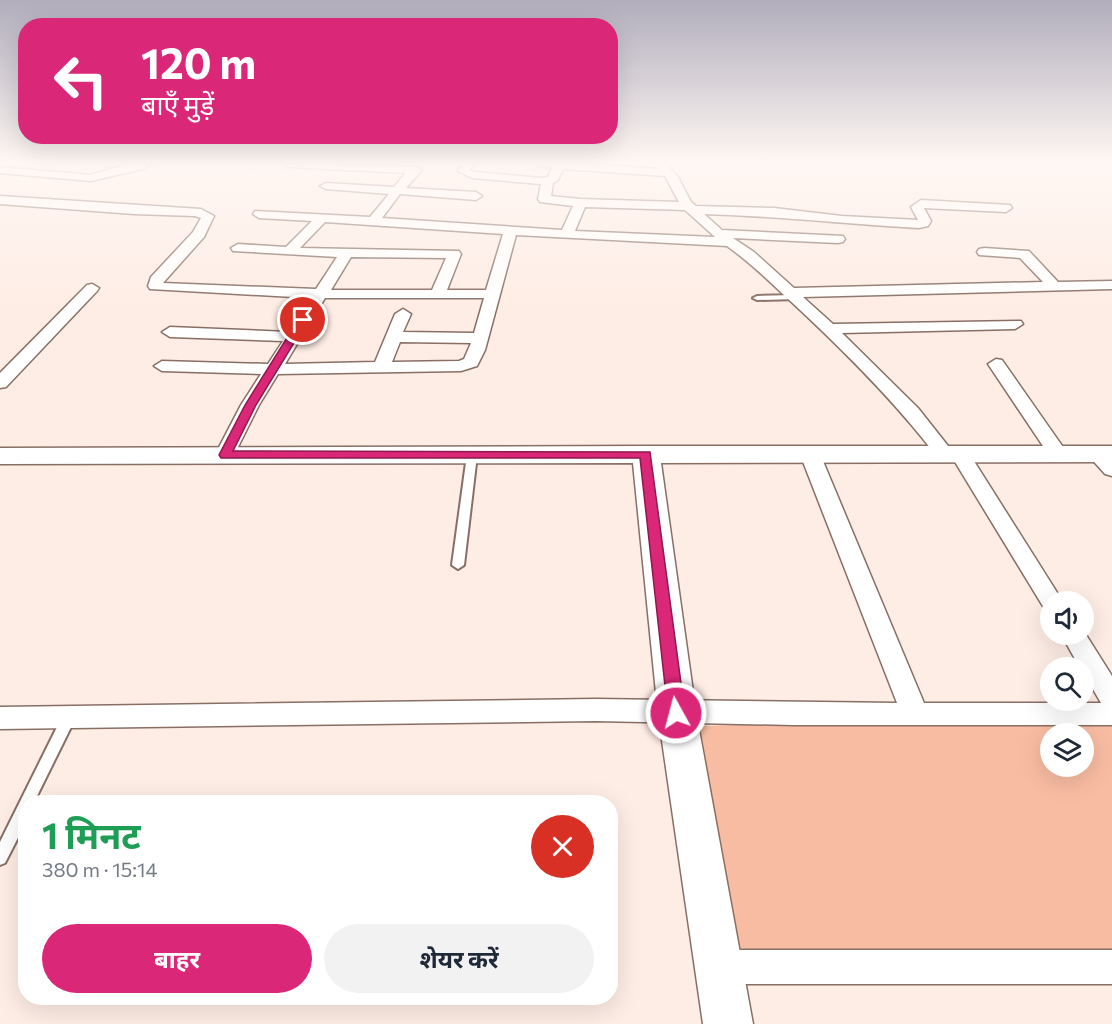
<!DOCTYPE html>
<html lang="hi">
<head>
<meta charset="utf-8">
<style>
  body { margin:0; font-family:Commissioner,"Noto Sans Devanagari",sans-serif; background:#f2f2f3; color:#1f2937; height:100vh; display:flex; flex-direction:column; font-size:22px; white-space:nowrap }
  * { box-sizing:border-box; margin:0 }
  p { font-size:20px; color:#747a83 }
  .icon { flex:none; width:33px; height:33px; fill:none; stroke:currentColor; stroke-width:2; stroke-linecap:round; stroke-linejoin:round }
  .map { position:relative; flex:1; overflow:hidden }
  .panel { position:absolute; left:18px; top:795px; width:600px; height:210px; display:flex; flex-direction:column; background:#fff; border-radius:24px; box-shadow:0 6px 24px #0002 }
  .panel>* { flex:none }
  .banner { position:absolute; left:18px; top:18px; width:600px; height:126px; border-radius:24px; box-shadow:0 6px 24px #0002; background:#db2777; color:#fff; overflow:hidden }
  .tools { position:absolute; left:1040px; top:591px; display:grid; gap:12px }
  .tools a { display:grid; place-items:center; width:54px; height:54px; border-radius:50%; background:#fff; box-shadow:0 6px 24px #0002; font-size:30px }
  .pin { position:absolute; display:grid; place-items:center; width:51px; height:51px; color:#fff; margin:-26px; border:3px solid #fff; border-radius:50%; box-shadow:0 2px 6px #0007 }
  .me { position:absolute; width:66px; margin:-33px; rotate:353deg; stroke-linejoin:round; filter:drop-shadow(0 0 4px #0008) }
  .turn { display:flex; align-items:center; gap:21px; height:126px; padding:0 24px; font-size:27px }
  .turn .icon { width:78px; height:78px; stroke-width:2.5 }
  .turn b { display:block; font-size:42px; line-height:51px }
  .round { display:grid; place-items:center; flex:none; width:63px; height:63px; border-radius:32px; background:#f2f2f3 }
  .overview { display:flex; align-items:center; justify-content:space-between; height:102px; padding:0 24px }
  h1 { font-size:36px; font-weight:700; line-height:45px; color:#1e9e55 }
  .action { display:flex; gap:12px; margin-top:auto; padding:12px 24px }
  .action a { flex:1; height:69px; border-radius:36px; background:#db2777; color:#fff; font-size:24px; font-weight:700; line-height:69px; text-align:center }
  .action a+a { background:#f2f2f3; color:#1f2937 }
  .map>svg:first-child { display:block }
  .green { fill:#f8bca2; fill-rule:evenodd }
  .lines { fill:none; stroke-linecap:round; stroke-linejoin:round }
  .lane-casing { stroke:#876f64; stroke-width:4 }
  .street-casing { stroke:#876f64; stroke-width:3 }
  .secondary-casing { stroke:#876f64; stroke-width:3 }
  .lane { fill:#fff; fill-rule:evenodd }
  .street { fill:#fff; fill-rule:evenodd }
  .secondary { fill:#fff; fill-rule:evenodd }
  .route { fill:#db2777; stroke:#8e194d; stroke-width:1.5 }
</style>
</head>
<body>
<div class="map">
<svg width="1112" height="1024" viewBox="0 0 1112 1024">
  <rect width="100%" height="100%" fill="#feede5"/>
  <path class="green" d="M736,725L1112,726V954L739,958L690,731L700,726ZM1050,734H1083V766H1050Z"/>
  <g class="lines">
    <defs>
      <path id="lane" d="M795,295H798V299L757,300L753,298L757,296Z
        M472,452L477,455L464,565L458,569L452,565L467,455Z
        M69,712L74,713L76,717L34,802H26V822L5,863L0,865V842L64,713Z"/>
      <path id="street" d="M152,164L143,169L91,181L0,173V167L91,175L124,165Z
        M283,164L416,167L422,170L406,188L476,192L482,196L476,200L400,194L382,218L562,230L573,206L540,202L538,199L541,184L472,178L458,171L464,164H474L470,170L474,172L541,178L548,177L552,168L538,166L537,164H586L658,169L655,164H666L678,177L691,202L696,206L774,208L842,216L918,220L911,207L921,200L1010,205L1012,208L1006,212L924,208L931,221L928,226L919,228C847,224 776,216 704,214L722,230L843,236L845,239L843,242L838,243L733,238L754,252L794,288L1043,282L1020,258L979,255L977,252L979,249L984,248L1029,251L1058,282L1112,281V289L803,297L833,324L1021,321L1023,324L1015,329L842,333L918,408L952,451L960,448L967,450L1063,602H1050V610L1044,608L952,457L945,460L938,458C897,404 849,356 800,310C776,288 754,265 727,246L516,235L485,350L477,366L461,371L278,374L259,405L232,459H218L215,455L241,405L261,374L162,371L154,366L162,361L268,364L283,341L170,337L162,332L170,327L289,332L311,298L150,289L148,286L151,277L193,232L201,218L195,216L134,214L0,204V196L201,209L214,216L204,237L163,283L316,289L337,257L233,251L231,248L238,244L286,247L312,221L259,218L253,214L255,211L370,217L389,194L326,189L320,186L326,183L394,187L406,173L288,167ZM563,169L665,176L679,202L580,199L551,196L553,183L558,180ZM585,207L685,210L715,237L575,231ZM325,222L503,234L486,290H447L461,254L459,251L300,248ZM351,257L446,258L432,290H331ZM325,298H484L474,333L403,332L411,314L403,309L395,314L375,362L285,364ZM400,342L471,343L464,359L459,361L392,362Z
        M92,284L99,288L97,291L6,387L0,388V373L87,285Z
        M996,359L1002,360L1065,450L1068,454L1065,458H1051L988,364Z
        M810,448L817,450L820,454L924,703H1101L1083,672V668H1080L1061,634H1083V630L1112,676V725H793L595,721L0,729V707L595,699L897,703L800,454L803,450Z
        M1097,448L1104,450L1112,458V476L1105,474L1087,454L1090,450Z
        M719,950H1112V984H719L707,979L702,967L707,955Z"/>
      <path id="secondary" d="M646,446H1112V462L661,463L696,713L753,1024H703L658,713L633,463L0,464V448Z"/>
    </defs>
    <use href="#lane" class="lane-casing"/>
    <use href="#street" class="street-casing"/>
    <use href="#secondary" class="secondary-casing"/>
    <use href="#lane" class="lane"/>
    <use href="#street" class="street"/>
    <use href="#secondary" class="secondary"/>
  </g>
  <linearGradient id="sky" x2="0" y2="1"><stop stop-color="#b1adbc"/><stop offset="0.53" stop-color="#fff7f3"/><stop offset="1" stop-color="#fff7f3" stop-opacity="0"/></linearGradient>
  <rect width="1112" height="307" fill="url(#sky)"/>
  <path class="route" d="M303,317L308,320L256,405L233,451L650,452L685,713L683,718L676,720L670,718L668,713L640,458H221L219,455L245,405L298,320Z"/>
</svg>
<div class="tools">
<a><svg class="icon" aria-label="sound" viewBox="0 0 24 24"><path d="M4 9h4l5-4v14l-5-4H4zM17 9q2 3 0 6"/></svg></a>
<a><svg class="icon" aria-label="search" viewBox="0 0 24 24"><circle cx="10" cy="10" r="6"/><path d="M15 15l6 6"/></svg></a>
<a><svg class="icon" aria-label="layers" viewBox="0 0 24 24"><path d="M12 4l9 5-9 5-9-5zM3 14l9 5 9-5"/></svg></a>
</div>
<div class="pin" style="left:303px;top:320px;background:#d93025"><svg class="icon" aria-label="arrive" viewBox="0 0 24 24"><path d="M6 21V4h12l-3 4 3 4H6"/></svg></div>
<svg class="me" style="left:676px;top:713px" viewBox="-20 -20 40 40"><circle r="17" fill="#db2777" stroke="#fff" stroke-width="3"/><path d="M0-11L8 9 0 5-8 9z" fill="#fff"/></svg>
<div class="banner">
<div class="turn"><svg class="icon" aria-label="left" viewBox="0 0 24 24"><path d="M17 20v-9H6M10 6l-5 5 5 5"/></svg><div><b>120 m</b>बाएँ मुड़ें</div></div>
</div>
<section class="panel">
<div class="overview"><div><h1>1 मिनट</h1><p>380 m · 15:14</p></div><a class="round" style="background:#d93025;color:#fff"><svg class="icon" aria-label="close" viewBox="0 0 24 24"><path d="M6 6l12 12M18 6L6 18"/></svg></a></div>
<div class="action"><a>बाहर</a><a>शेयर करें</a></div>
</section>
</div>
</body>
</html>
